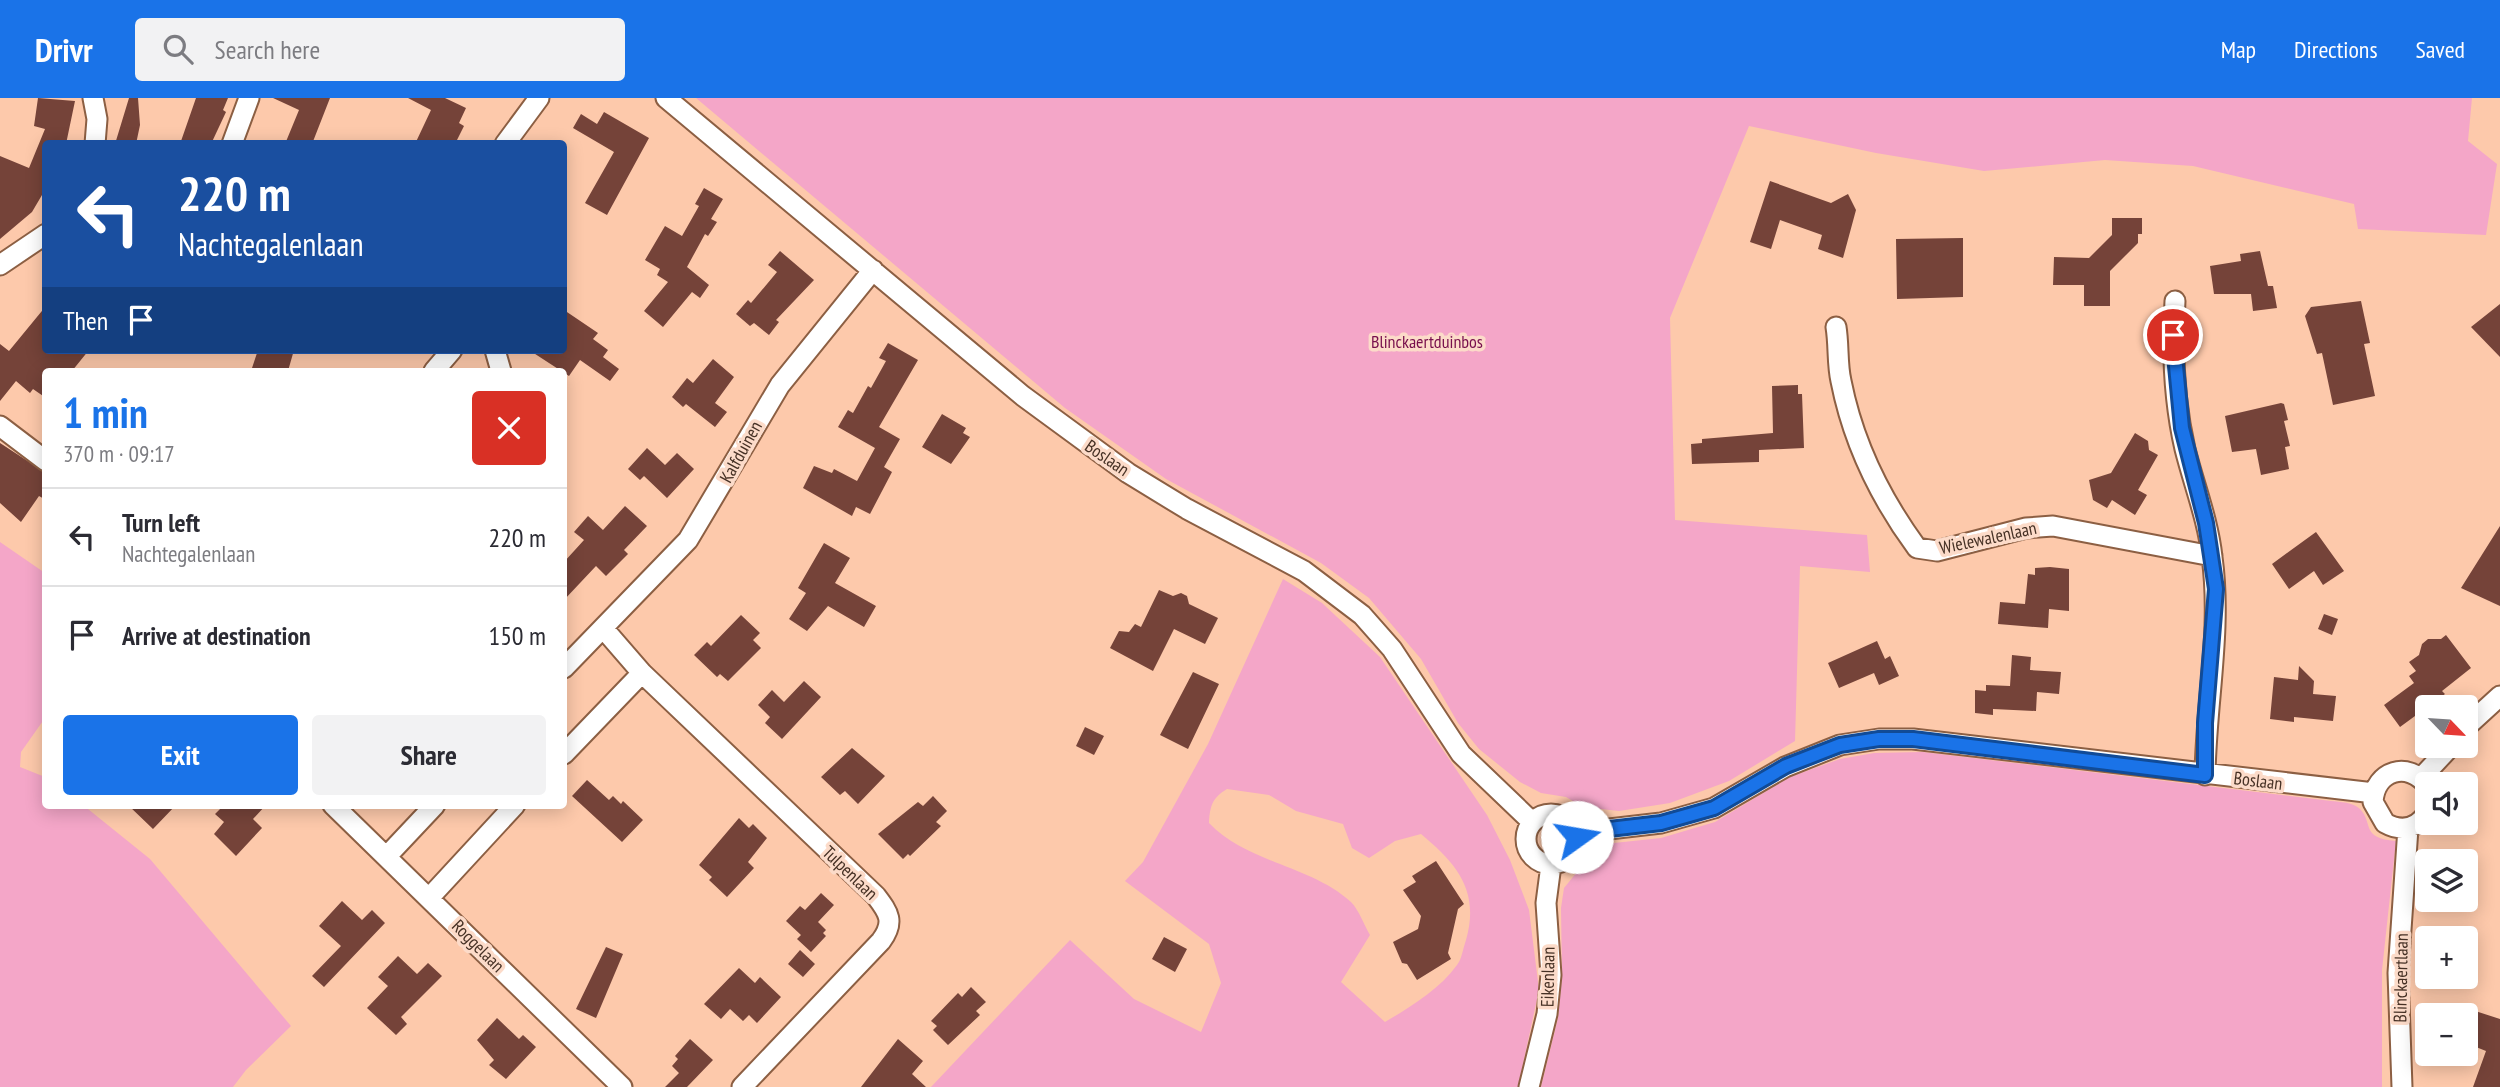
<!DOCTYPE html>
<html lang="en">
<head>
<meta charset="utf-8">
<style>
  body { margin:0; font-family:"PT Sans Narrow",sans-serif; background:#f2f2f3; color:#2b2b33; height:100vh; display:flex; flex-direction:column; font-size:26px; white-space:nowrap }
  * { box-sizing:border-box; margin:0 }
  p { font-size:23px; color:#7c7c81 }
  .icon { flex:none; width:38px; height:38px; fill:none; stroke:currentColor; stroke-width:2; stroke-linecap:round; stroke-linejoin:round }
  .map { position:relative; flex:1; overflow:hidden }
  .panel { position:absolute; left:42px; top:270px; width:525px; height:441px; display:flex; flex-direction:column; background:#fff; border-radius:7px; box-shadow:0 4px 18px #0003 }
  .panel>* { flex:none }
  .hud { position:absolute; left:42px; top:42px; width:525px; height:214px; border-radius:7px; box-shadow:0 4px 18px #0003; background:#1a4fa0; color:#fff; overflow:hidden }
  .needle { width:46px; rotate:115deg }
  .tools { position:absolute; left:2415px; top:597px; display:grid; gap:14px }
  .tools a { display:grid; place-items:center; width:63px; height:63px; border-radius:7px; background:#fff; box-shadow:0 4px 18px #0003; font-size:35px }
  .pin { position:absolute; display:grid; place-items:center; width:60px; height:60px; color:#fff; margin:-30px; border:4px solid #fff; border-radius:50%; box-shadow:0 2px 7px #0007 }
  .me { position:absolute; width:77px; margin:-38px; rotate:77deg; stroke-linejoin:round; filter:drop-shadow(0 0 5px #0008) }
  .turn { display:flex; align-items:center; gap:24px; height:147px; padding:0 21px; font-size:32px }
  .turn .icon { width:91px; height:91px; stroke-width:2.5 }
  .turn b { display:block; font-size:49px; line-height:60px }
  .then { display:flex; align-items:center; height:66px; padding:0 21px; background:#0003; gap:14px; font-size:26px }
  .round { display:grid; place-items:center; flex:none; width:74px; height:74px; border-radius:7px; background:#f2f2f3 }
  .headline { display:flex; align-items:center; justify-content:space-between; height:119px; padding:0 21px }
  h1 { font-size:42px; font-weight:700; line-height:52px; color:#1a73e8 }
  .button { display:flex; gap:14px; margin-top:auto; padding:14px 21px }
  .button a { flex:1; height:80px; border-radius:7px; background:#1a73e8; color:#fff; font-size:28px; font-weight:700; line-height:80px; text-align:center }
  .button a+a { background:#f2f2f3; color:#2b2b33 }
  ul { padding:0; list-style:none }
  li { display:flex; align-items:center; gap:21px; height:98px; padding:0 21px; border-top:2px solid #e1e1e2 }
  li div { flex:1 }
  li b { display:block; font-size:26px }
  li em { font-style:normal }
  header { display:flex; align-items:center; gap:42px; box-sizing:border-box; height:98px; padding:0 35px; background:#1a73e8; color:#fff }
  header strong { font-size:33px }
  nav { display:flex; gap:38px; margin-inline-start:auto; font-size:24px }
  .search { width:490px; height:63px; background:#f2f2f3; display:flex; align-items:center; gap:18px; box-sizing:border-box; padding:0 24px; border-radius:7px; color:#7c7c81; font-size:26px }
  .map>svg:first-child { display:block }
  .green { fill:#f4a6c8; fill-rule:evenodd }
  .building { fill:#754339 }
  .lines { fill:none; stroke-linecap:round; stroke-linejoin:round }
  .street-casing { stroke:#8c5f43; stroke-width:23 }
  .street { stroke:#fff; stroke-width:19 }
  .route-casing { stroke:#114b97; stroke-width:18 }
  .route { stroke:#1a73e8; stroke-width:12 }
  .labels { text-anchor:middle; stroke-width:7; stroke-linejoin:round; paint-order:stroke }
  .park-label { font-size:18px; fill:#780f4d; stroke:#fcdbc9 }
  .street-label { font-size:18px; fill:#463125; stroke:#fcdbc9 }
</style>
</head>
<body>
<header>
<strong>Drivr</strong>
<div class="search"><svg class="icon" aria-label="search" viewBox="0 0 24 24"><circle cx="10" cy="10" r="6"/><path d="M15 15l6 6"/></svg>Search here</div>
<nav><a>Map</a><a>Directions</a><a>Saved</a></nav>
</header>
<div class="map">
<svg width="2500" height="989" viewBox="0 0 2500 989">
  <rect width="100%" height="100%" fill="#fdc9ab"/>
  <path class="green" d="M696,0H2472L2468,43L2497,66L2486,137L2358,131L2354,106L2193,68L2105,62L1984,73L1876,55L1749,28L1670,220L1675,422L1867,437L1870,474L1800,468L1795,643L1729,683L1670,705L1619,713L1583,709L1566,699L1541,695L1520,684L1479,651L1458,625L1421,561L1369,500L1321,465L1166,381L1065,310Z
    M0,444L45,475V620L21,654L20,669L45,679L46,707H83L150,761L291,928L246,972L233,989H0Z
    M1283,481L1322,505L1380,559L1487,717L1510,762L1529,812L1539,892L1518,989H931L1070,842L1134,901L1201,934L1221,885L1209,846L1125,783L1143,764L1208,646ZM1227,691L1269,697L1296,713L1343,726L1352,750L1369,760L1395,743L1421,736C1457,766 1480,793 1466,842C1463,850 1462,861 1457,867C1439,892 1410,909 1385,924L1341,884L1370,837C1364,827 1359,812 1351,804C1310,767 1247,765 1209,725C1210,708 1212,700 1227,691Z
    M1923,654L2331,703C2340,704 2353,704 2360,711C2374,726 2360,740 2396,743L2382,872V989H1541L1558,920L1562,879L1561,810L1564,790L1595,752L1614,745L1661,740L1715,724L1790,679L1840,661L1874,655Z"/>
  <path class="building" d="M38,0L75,3L66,46H46V98L42,97L32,114L0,141V58L29,70L45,31L34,28Z
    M129,0H138L140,27L136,46H115Z
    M196,0H228L223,12L226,14L211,46H180Z
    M273,0H330L312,46H285L299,12Z
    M408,0H445L466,10L459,25L464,28L455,46H415L431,12Z
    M604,14L649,40L607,117L585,105L614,54L573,30L581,16L597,26Z
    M1770,83L1831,105L1848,96L1856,112L1843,160L1818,151L1822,137L1780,122L1771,151L1750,144Z
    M704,90L723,101L711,121L717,124L708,138L705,136L687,169L709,187L700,200L692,194L663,229L644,213L668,184L657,177L660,171L645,162L665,128L682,138L699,108L695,106Z
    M2112,120H2142V136H2138V145L2110,173V208H2084V187H2053L2054,159L2089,160L2112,137Z
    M1963,140V199L1897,201L1896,141Z
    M780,153L814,182L776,222L779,224L769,237L754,225L750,228L736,216L748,202L751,205L777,174L768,167Z
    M2260,153L2268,188H2273L2277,210L2253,213L2251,196H2214L2210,168L2241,163L2240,156Z
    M2361,203L2370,245L2364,246L2375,298L2333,307L2322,255L2317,256L2305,218L2311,209Z
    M2500,206V259L2471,229Z
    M46,208V252H89L72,273H46V300L33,291L30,295L16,283L0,303V246L9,253Z
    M564,212L598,235L593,241L608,252L603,259L619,271L610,283L580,262L569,278L529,252H564Z
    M888,245L918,262L879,329L900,341L884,369L892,374L870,416L856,409L852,418L803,390L814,368L832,375L834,371L857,383L875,350L838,329L848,312L853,315L868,288L871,290L886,263L879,260Z
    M258,252H294L288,273H251Z
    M713,261L734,279L715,305L727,314L715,329L686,306L683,309L672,299L687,280L693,285Z
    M1798,287V296H1802L1804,350L1759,352V364L1692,366L1691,346L1702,345V341L1773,335L1772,288Z
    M2281,305L2284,306L2288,322L2284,323L2290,348L2285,349L2289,371L2261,377L2256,351L2232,354L2225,318Z
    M942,316L966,330L963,335L970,339L951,366L922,349Z
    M2135,335L2148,343L2149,352L2158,357L2138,392L2147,397L2135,417L2112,402L2107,410L2093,402L2089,382L2111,375Z
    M0,345L46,375V402L39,398L21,424L0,405Z
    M647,350L665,367L677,355L694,371L667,400L644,378L640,382L628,371Z
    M625,408L647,428L624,452L628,456L606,478L596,468L564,502V464L584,442L574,434L588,418L603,432Z
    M2500,428V508L2461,490Z
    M2316,434L2344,473L2323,487L2314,473L2289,491L2272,466Z
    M824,445L850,460L835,485L876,508L864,529L828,508L807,533L789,521L806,495L798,490Z
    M2050,469L2069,471V513L2049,511L2048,530L1998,526L2000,504L2025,506L2028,476L2035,477V470Z
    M1159,492L1173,498L1181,495L1187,498L1189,506L1218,520L1205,546L1174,531L1153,573L1110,550L1119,533L1129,534L1135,526L1141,529Z
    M2324,516L2338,521L2332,537L2318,531Z
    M741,517L760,535L753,542L761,550L728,583L720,576L717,579L694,557L707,544L711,548Z
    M2446,537L2471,570L2442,593L2445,596L2400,629L2384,607L2414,585L2409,578L2416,573L2409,564L2419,557L2422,546L2428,541H2441Z
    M1877,543L1885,561L1890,558L1899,578L1879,587L1874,575L1839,590L1828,565Z
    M2012,557L2031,559L2030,572L2061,574L2059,596L2037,594L2036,613L1993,611V617L1975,615V592L1986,593V587L2010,588Z
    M2299,568L2314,583L2313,596L2336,598L2333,623L2294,619V624L2270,621L2274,579L2298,582Z
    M1193,574L1219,586L1188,651L1160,637Z
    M804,583L821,599L782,641L765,625L770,619L758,607L772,592L784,604Z
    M1085,629L1104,638L1094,657L1076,648Z
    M852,650L885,678L858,706L845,693L840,697L821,679Z
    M587,682L609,702L613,698L621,706L623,703L643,722L622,744L572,698Z
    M933,698L947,713L936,724L941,728L910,758L908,756L903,761L878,736L918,704L923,708Z
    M128,707H176L153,731Z
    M224,707H266L253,721L262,730L236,758L214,736L224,724L215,716Z
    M739,720L749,730L753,726L767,740L748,764L754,770L727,799L709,782L712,779L699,767Z
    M1436,763L1464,806L1458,811L1448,855L1451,861L1417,882L1407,866L1402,865L1393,844L1418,831L1421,818L1403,792L1416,784L1412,778Z
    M821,795L834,807L818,824L826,832L823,835L826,838L811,854L797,841L801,837L786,823L800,808L805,812Z
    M342,803L362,822L372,812L385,825L324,889L312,878L341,848L319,828Z
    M1164,839L1187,851L1175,874L1152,861Z
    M606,849L623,856L596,920L576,911Z
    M800,852L815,866L803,879L788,866Z
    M398,858L417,876L428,865L442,878L401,919L407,926L396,937L367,910L388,888L378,879Z
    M739,870L755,885L760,879L781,899L757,925L749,917L743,923L730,911L721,921L704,906Z
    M971,889L986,904L976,913L980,917L948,947L933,932L937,928L931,923L958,895L962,899Z
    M2466,910L2500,921V989H2473L2486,953L2466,945Z
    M497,920L519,941L523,937L536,949L506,981L489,967L494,962L477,942Z
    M690,941L713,962L687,989H665L679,975L672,968L678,961L675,958Z
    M898,941L923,963L912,976L926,989H861Z"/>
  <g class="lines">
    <defs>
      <path id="street" d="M93,0L97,21L95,46
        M666,0L1023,298L1128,375L1187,411L1304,473L1362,517L1392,551L1461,656L1532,724
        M232,46L249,0
        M505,46L539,0
        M0,167L46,136
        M2175,203C2172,251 2174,303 2185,351C2194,387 2208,422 2212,459C2222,531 2206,605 2205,677
        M1836,229C1839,247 1837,266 1841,283C1853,344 1881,401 1917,450L1937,453L2026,430L2053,428L2212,458
        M495,252L501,273
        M434,273L452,252
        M0,328L46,363
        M564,570L688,442L780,287L873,172
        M642,575L876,798C889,815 895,824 881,843L742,989
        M2466,629L2500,598
        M564,656L642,575L603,530
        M2421,680L2451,648
        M2427,687C2408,663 2375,672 2373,704L2385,725C2401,734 2417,731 2427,715
        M333,707L622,989
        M1526 741a25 25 0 1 1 50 0a25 25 0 1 1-50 0Z
        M1577,739L1592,733L1661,725L1714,710L1785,669L1840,647L1879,641H1913L2374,695
        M387,758L435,707
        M430,799L515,707
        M1529,989L1547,916L1551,877L1546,805L1551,767
        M2402,989L2398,875L2408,730"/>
    </defs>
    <use href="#street" class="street-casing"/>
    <use href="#street" class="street"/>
  </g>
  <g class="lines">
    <defs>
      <path id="route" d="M1577,739L1592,733L1661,725L1714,710L1786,668L1840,647L1879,641H1913L2205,677V625L2216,491L2206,425L2182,330L2173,237"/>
    </defs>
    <use href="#route" class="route-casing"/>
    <use href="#route" class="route"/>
  </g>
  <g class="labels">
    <g class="park-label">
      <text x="1427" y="250">Blinckaertduinbos</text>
    </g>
    <g class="street-label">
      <text transform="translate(741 354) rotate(-61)" y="6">Kalfduinen</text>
      <text transform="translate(1107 360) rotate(34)" y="6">Boslaan</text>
      <text transform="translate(1988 440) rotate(-12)" y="6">Wielewalenlaan</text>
      <text transform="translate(2258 683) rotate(7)" y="6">Boslaan</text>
      <text transform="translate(850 775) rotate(44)" y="6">Tulpenlaan</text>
      <text transform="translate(478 848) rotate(45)" y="6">Roggelaan</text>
      <text transform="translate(1548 879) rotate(-89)" y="6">Eikenlaan</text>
      <text transform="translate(2401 880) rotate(-89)" y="6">Blinckaertlaan</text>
    </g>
  </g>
</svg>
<div class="tools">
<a><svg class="needle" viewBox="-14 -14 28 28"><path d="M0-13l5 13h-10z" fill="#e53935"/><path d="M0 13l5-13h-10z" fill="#7c7c81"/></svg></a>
<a><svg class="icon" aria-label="sound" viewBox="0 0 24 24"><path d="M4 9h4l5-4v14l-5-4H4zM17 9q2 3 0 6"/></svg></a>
<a><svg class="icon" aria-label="layers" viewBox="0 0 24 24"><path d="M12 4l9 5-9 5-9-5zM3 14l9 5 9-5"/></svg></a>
<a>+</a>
<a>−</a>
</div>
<div class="pin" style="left:2173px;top:237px;background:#d93025"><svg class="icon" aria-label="arrive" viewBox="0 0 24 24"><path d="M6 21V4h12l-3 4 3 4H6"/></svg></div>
<svg class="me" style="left:1577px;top:739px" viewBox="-20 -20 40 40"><circle r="19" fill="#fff"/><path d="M0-13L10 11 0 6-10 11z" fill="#1a73e8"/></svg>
<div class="hud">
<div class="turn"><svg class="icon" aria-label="left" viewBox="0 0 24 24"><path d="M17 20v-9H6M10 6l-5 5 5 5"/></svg><div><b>220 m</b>Nachtegalenlaan</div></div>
<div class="then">Then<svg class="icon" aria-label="arrive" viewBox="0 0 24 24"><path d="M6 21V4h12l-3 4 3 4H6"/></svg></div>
</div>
<section class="panel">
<div class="headline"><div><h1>1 min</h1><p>370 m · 09:17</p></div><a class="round" style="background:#d93025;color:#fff"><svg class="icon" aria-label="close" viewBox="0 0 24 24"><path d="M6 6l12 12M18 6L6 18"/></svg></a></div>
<ul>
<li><svg class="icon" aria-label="left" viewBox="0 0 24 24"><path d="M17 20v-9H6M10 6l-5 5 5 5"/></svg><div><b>Turn left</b><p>Nachtegalenlaan</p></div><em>220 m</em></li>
<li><svg class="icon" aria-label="arrive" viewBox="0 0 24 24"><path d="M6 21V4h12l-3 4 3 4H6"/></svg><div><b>Arrive at destination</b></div><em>150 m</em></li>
</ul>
<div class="button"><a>Exit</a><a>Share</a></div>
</section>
</div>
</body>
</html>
